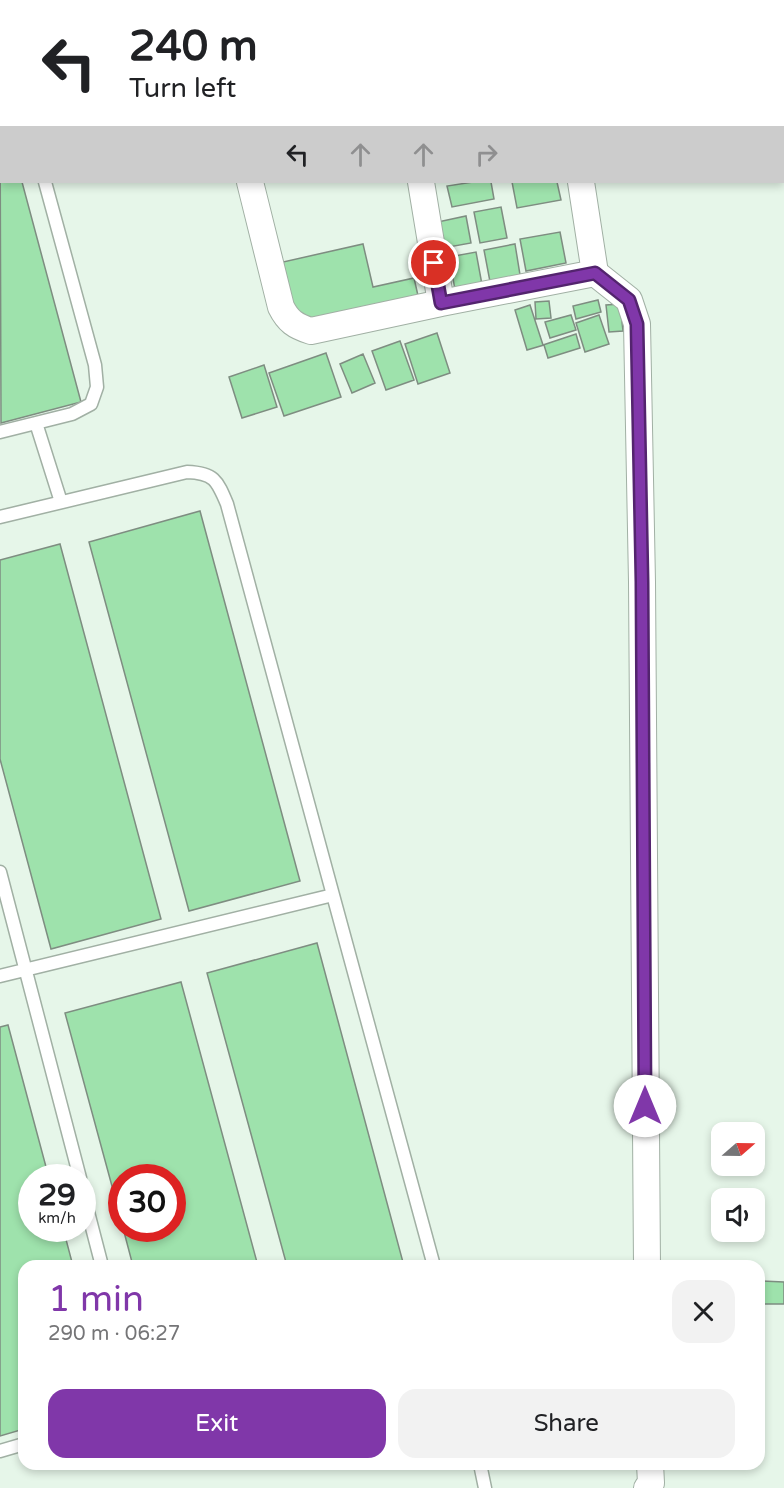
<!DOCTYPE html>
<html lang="en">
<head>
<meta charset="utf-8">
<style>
  body { margin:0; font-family:"Varela Round",sans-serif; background:#f2f2f2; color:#202124; height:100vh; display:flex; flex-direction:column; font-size:22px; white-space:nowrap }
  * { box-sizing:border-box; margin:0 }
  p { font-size:20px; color:#757577 }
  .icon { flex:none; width:33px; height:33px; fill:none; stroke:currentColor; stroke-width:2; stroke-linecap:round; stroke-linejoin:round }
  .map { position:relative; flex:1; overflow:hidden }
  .sheet { position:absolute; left:18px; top:1260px; width:747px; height:210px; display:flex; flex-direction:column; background:#fff; border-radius:18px; box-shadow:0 3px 9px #0003 }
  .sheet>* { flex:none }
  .banner { position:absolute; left:0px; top:0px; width:784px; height:183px; box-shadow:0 3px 9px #0003; background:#fff; color:#202124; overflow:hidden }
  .needle { width:39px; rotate:70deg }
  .buttons { position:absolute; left:711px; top:1122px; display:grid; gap:12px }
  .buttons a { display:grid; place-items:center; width:54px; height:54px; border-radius:12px; background:#fff; box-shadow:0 3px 9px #0003; font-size:30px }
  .speed { position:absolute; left:18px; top:1164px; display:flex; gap:12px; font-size:30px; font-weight:700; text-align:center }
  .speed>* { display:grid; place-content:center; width:78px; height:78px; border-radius:50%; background:#fff; box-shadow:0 3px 9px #0003; line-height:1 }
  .speed small { font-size:15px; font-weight:400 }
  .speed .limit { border:9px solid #d22; background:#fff; color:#111 }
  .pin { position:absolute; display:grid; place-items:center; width:51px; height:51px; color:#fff; margin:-26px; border:3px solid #fff; border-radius:50%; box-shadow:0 2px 6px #0007 }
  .me { position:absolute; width:66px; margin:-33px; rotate:0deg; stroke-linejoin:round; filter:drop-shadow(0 0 4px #0008) }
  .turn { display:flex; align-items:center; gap:21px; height:126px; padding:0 30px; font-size:27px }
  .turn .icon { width:78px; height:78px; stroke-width:2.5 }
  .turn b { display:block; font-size:42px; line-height:51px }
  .lanes { display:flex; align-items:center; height:57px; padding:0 30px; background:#0003; justify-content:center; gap:30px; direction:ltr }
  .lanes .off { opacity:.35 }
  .round { display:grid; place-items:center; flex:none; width:63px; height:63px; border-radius:18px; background:#f2f2f2 }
  .summary { display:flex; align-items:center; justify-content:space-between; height:102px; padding:0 30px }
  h1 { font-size:36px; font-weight:600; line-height:45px; color:#8037a9 }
  .action { display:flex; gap:12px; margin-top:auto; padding:12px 30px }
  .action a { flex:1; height:69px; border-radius:18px; background:#8037a9; color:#fff; font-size:24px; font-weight:600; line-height:69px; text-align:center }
  .action a+a { background:#f2f2f2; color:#202124 }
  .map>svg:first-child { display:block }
  .building { fill:#9ee2ac; stroke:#7e8d81; stroke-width:1.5 }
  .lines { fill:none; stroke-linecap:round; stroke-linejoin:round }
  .service-casing { stroke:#a1b0a4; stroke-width:15 }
  .minor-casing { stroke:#a1b0a4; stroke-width:28 }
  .service { stroke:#fff; stroke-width:12 }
  .minor { stroke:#fff; stroke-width:26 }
  .route-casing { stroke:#53246e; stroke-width:15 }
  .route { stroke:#8037a9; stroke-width:10 }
</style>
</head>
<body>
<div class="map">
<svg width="784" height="1488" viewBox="0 0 784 1488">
  <rect width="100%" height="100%" fill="#e6f6e9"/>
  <path class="building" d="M0,98L2,182H22L81,402L1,423Z
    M473,182H491L494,199L452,207L447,186Z
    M512,182H557L561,200L517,208Z
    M501,207L507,238L480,243L474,212Z
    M466,216L471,243L438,249L433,223Z
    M560,232L566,263L526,271L520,239Z
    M363,244L373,287L414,278L419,300L298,326L283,262Z
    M515,244L521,281L491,287L484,250Z
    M476,252L483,290L456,295L449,257Z
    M598,300L601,312L576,319L573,306Z
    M549,301L551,318L536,319L535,302Z
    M620,304L623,331L609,332L606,305Z
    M530,305L543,345L576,334L580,348L548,358L544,345L527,350L515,310Z
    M571,315L576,330L550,338L545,322Z
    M599,315L609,344L585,352L576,323Z
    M437,333L450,373L418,384L405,344Z
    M400,341L414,380L386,390L372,351Z
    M326,353L341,397L284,416L269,373Z
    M363,354L375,383L352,393L340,364Z
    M264,365L277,407L242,418L229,377Z
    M200,511L300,881L189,911L89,542Z
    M60,544L161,919L51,949L0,759V560Z
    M317,943L404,1266H287L207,973Z
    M181,982L258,1266H133L123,1228H172V1178H122V1223L65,1013Z
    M8,1025L49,1178H32V1228H63L73,1266H24V1429L0,1436V1027Z
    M761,1281L784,1282V1304H760Z"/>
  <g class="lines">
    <defs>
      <path id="service" d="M0,14L2,19
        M36,423L61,502
        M0,432L72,414L91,404L97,387L95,365L45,182
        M0,517L187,472C214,473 217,480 227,504L333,895L0,976
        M0,872L80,1178
        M333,895L434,1266
        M82,1189L102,1266
        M0,1451L24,1444
        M480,1464L485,1488"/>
      <path id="minor" d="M224,0L225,2
        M391,0V2
        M554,0V2
        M250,182L281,307C288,321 295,326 311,331L441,303L421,182
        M595,273L629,300L637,324L642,582L647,1266
        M441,303L595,273L581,182
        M647,1488L651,1483L650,1464"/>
    </defs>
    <use href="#service" class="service-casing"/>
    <use href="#minor" class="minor-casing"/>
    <use href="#service" class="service"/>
    <use href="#minor" class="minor"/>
  </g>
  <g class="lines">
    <defs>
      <path id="route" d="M434,263L441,303L595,273L629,300L637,324L642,582L645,1106"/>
    </defs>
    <use href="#route" class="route-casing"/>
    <use href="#route" class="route"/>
  </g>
</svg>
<div class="buttons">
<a><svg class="needle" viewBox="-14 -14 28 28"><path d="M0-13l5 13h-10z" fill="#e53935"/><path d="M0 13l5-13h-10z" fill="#757577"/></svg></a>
<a><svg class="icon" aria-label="sound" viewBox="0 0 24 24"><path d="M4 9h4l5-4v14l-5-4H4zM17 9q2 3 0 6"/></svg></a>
</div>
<div class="speed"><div>29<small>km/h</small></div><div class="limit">30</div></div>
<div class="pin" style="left:434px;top:263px;background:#d93025"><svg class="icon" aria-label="arrive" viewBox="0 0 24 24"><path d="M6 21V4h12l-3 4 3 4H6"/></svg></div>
<svg class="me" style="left:645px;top:1106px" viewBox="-20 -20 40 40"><circle r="19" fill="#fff"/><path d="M0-13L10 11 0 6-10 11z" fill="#8037a9"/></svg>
<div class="banner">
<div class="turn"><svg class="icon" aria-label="left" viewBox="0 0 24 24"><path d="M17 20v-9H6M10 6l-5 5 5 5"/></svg><div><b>240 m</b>Turn left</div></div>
<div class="lanes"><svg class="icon" aria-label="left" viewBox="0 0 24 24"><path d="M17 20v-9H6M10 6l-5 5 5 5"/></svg><svg class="icon off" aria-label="ahead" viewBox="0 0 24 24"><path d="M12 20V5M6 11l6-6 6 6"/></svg><svg class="icon off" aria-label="ahead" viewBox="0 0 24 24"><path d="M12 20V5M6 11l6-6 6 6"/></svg><svg class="icon off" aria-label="right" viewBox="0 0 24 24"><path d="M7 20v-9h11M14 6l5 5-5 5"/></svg></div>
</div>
<section class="sheet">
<div class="summary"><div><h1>1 min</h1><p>290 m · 06:27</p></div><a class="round"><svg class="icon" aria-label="close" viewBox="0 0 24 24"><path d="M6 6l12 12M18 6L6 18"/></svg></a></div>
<div class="action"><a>Exit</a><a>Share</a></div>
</section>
</div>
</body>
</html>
